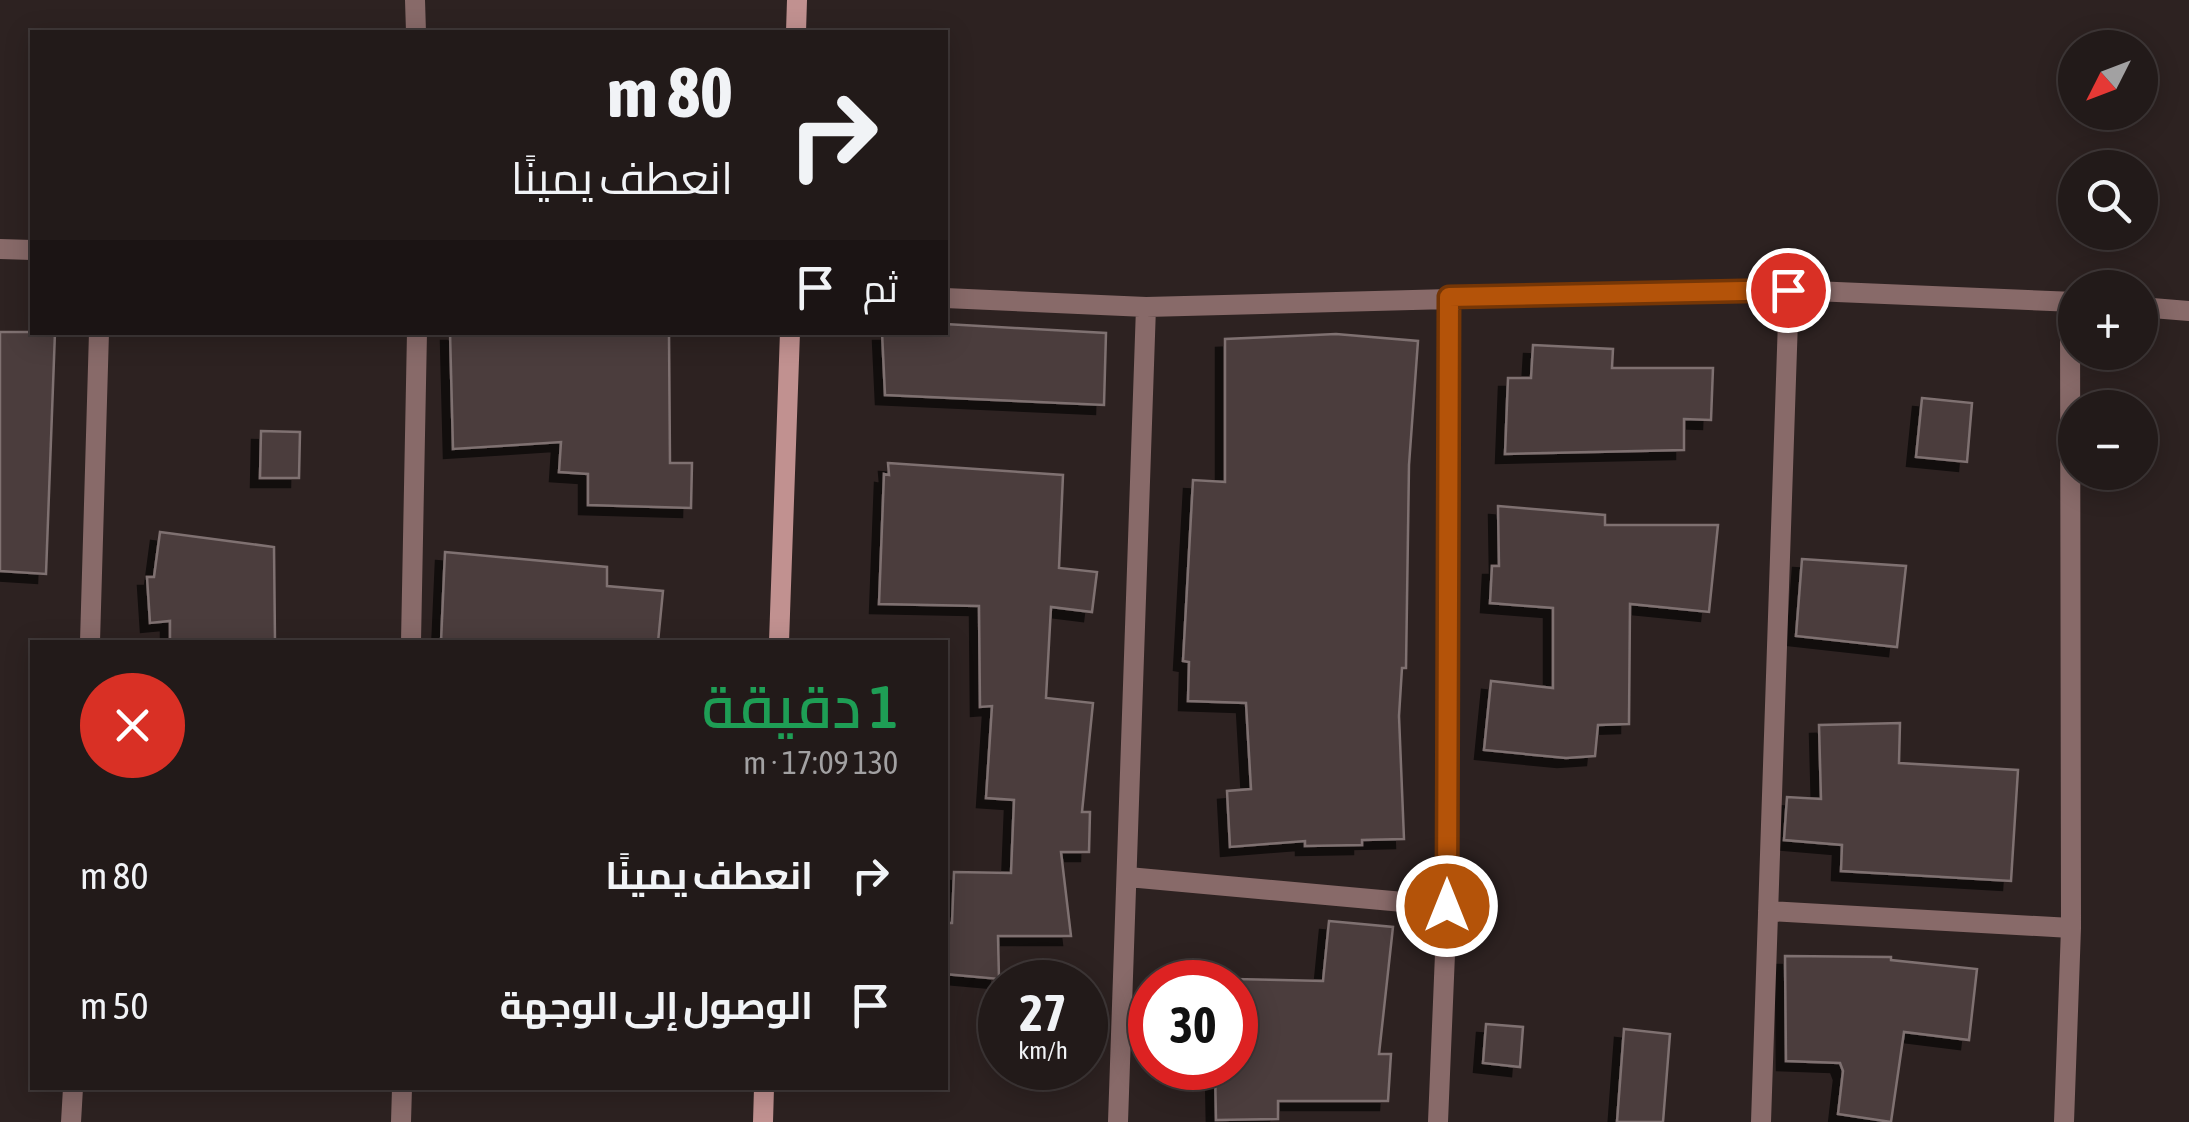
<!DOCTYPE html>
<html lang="ar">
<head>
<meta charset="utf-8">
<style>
  body { margin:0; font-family:"Asap Condensed",Cairo,sans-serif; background:#2a2322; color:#f1f3f6; direction:rtl; height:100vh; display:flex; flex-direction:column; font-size:38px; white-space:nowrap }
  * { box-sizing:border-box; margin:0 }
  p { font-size:32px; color:#a2a1a2 }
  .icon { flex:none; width:55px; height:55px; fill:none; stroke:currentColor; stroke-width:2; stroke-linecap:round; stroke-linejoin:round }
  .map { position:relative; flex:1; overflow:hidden; direction:ltr }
  .sheet { position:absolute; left:30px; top:640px; width:918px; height:450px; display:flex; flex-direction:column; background:#221a19; border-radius:0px; box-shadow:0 5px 25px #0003,0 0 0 2px #3f3838; direction:rtl }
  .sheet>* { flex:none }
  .hud { position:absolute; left:30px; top:30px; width:918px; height:305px; border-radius:0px; box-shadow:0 5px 25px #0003,0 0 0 2px #3f3838; direction:rtl; background:#221a19; color:#f1f3f6; overflow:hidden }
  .needle { width:65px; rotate:228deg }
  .buttons { position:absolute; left:2058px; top:30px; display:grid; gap:20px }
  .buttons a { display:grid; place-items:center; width:100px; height:100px; border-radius:50%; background:#221a19; box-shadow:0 5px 25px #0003,0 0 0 2px #3f3838; font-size:50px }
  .speed { position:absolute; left:978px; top:960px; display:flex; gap:20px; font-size:50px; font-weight:700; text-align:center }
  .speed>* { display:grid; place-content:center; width:130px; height:130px; border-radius:50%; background:#221a19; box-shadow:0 5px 25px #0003,0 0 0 2px #3f3838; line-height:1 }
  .speed small { font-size:25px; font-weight:400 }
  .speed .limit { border:15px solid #d22; background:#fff; color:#111 }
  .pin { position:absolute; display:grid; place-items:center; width:85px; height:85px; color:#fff; margin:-42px; border:5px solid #fff; border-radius:50%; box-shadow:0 2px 10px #0007 }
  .me { position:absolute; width:110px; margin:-55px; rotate:0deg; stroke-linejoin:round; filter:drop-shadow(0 0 8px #0008) }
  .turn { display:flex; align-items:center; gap:35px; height:210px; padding:0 50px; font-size:45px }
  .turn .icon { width:130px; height:130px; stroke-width:2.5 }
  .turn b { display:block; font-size:70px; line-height:85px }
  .then { display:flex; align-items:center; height:95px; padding:0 50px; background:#0003; gap:20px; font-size:38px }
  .round { display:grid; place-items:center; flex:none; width:105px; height:105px; border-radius:52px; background:#2a2322 }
  .head { display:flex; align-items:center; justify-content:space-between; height:170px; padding:0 50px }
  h1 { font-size:60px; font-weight:600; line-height:75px; color:#1e9e55 }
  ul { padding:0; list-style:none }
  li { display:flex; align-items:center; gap:30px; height:130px; padding:0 50px }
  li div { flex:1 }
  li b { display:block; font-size:38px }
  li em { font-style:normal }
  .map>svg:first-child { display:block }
  .building { fill:#4b3e3e; stroke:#7f7171; stroke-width:2.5; filter:url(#shadow) }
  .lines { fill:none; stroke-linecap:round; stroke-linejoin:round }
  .street { stroke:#886a69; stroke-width:20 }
  .secondary { stroke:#c19190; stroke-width:20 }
  .route-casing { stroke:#753606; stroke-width:25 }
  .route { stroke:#b45309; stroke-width:18 }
</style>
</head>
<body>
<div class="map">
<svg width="2189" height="1122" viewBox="0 0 2189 1122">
  <defs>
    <filter id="shadow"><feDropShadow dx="-9" dy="9" stdDeviation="0" flood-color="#0009"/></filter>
  </defs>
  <rect width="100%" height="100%" fill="#2d2221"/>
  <path class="building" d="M945,324L1106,333L1104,405L885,395L882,332H945Z
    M0,332H55L46,574L0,571Z
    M450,332H669L670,463H692L691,508L588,505V474L559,472L561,442L453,449Z
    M1336,334L1418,341L1409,465L1406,668H1402L1399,716L1404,839L1362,840V845L1305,846V841L1230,847L1227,791L1251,789L1246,703L1188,701L1189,662L1183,661L1193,480L1225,482V339Z
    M1533,345L1613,349L1612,368H1713L1711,420L1684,419V450L1505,454L1508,378H1531Z
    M1922,398L1972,403L1967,462L1916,457Z
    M261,431L300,432L299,478H260Z
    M888,463L1063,475L1059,568L1097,572L1092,612L1051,607L1046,698L1093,703L1082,812H1090L1089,852H1061L1071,936H998L999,979L945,974V923H952L954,872L1011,873L1014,800L986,798L992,706L980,707L979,606L879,604L884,474L889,475Z
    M1498,506L1605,515V525H1718L1709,612L1630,604L1629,724L1598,725L1595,756L1566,758L1484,750L1491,681L1553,688V608L1490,603L1492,566H1499Z
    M160,532L274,547L275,642H170V621L150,623L147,577H154Z
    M445,552L607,567V586L663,591L658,642H441Z
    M1802,559L1906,566L1897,647L1796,636Z
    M1900,723L1899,763L2018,770L2011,881L1841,871L1842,845L1784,840L1787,797L1821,799L1819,725Z
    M1329,921L1393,927L1379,1054H1391L1388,1101H1278V1119L1216,1120L1215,1068H1235V979L1323,981Z
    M1785,956L1891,957V960L1977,969L1969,1040L1904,1032L1891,1122L1838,1114L1843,1071L1840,1063L1786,1061Z
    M1486,1024L1523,1027L1520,1067L1483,1063Z
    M1624,1029L1670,1034L1663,1122H1617Z"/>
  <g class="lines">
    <path class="street" d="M415,0L416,32
      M0,249L32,250
      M945,298L1146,307L1789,290L2075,302
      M2140,307L2189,311
      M90,642L99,332
      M411,642L417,332
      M1128,877L1447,906
      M1768,911L2071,928
      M71,1122L73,1088
      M401,1122L402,1088
      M1118,1122L1146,307
      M1438,1122L1447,906L1449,297
      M1761,1122L1789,290
      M2064,1122L2071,928L2070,301"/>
    <path class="secondary" d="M796,32L797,0
      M779,642L790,332
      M763,1122L764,1088"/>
  </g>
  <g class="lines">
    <defs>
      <path id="route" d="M1447,906L1449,297L1788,290"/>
    </defs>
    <use href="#route" class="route-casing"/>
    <use href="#route" class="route"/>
  </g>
</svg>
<div class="buttons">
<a><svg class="needle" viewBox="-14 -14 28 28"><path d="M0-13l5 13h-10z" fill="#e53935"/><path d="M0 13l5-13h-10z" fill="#a2a1a2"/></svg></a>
<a><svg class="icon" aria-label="search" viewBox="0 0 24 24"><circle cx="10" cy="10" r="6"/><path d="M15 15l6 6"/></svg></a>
<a>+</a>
<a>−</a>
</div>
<div class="speed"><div>27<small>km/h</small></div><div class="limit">30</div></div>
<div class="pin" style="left:1788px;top:290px;background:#d93025"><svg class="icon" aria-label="arrive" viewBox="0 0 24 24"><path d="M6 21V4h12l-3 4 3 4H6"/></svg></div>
<svg class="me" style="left:1447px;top:906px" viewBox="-20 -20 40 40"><circle r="17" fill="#b45309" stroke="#fff" stroke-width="3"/><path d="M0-11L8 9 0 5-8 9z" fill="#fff"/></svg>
<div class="hud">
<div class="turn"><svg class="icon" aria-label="right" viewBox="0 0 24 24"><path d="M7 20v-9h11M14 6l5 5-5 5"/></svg><div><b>80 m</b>انعطف يمينًا</div></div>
<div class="then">ثم<svg class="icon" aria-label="arrive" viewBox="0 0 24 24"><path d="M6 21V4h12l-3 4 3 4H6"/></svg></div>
</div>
<section class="sheet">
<div class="head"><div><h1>1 دقيقة</h1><p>130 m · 17:09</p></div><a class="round" style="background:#d93025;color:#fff"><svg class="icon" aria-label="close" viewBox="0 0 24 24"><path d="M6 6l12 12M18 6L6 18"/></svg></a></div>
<ul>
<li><svg class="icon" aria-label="right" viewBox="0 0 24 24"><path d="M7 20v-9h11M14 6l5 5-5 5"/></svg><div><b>انعطف يمينًا</b></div><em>80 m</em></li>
<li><svg class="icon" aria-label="arrive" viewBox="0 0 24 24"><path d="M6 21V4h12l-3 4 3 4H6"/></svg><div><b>الوصول إلى الوجهة</b></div><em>50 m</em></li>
</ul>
</section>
</div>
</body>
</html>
